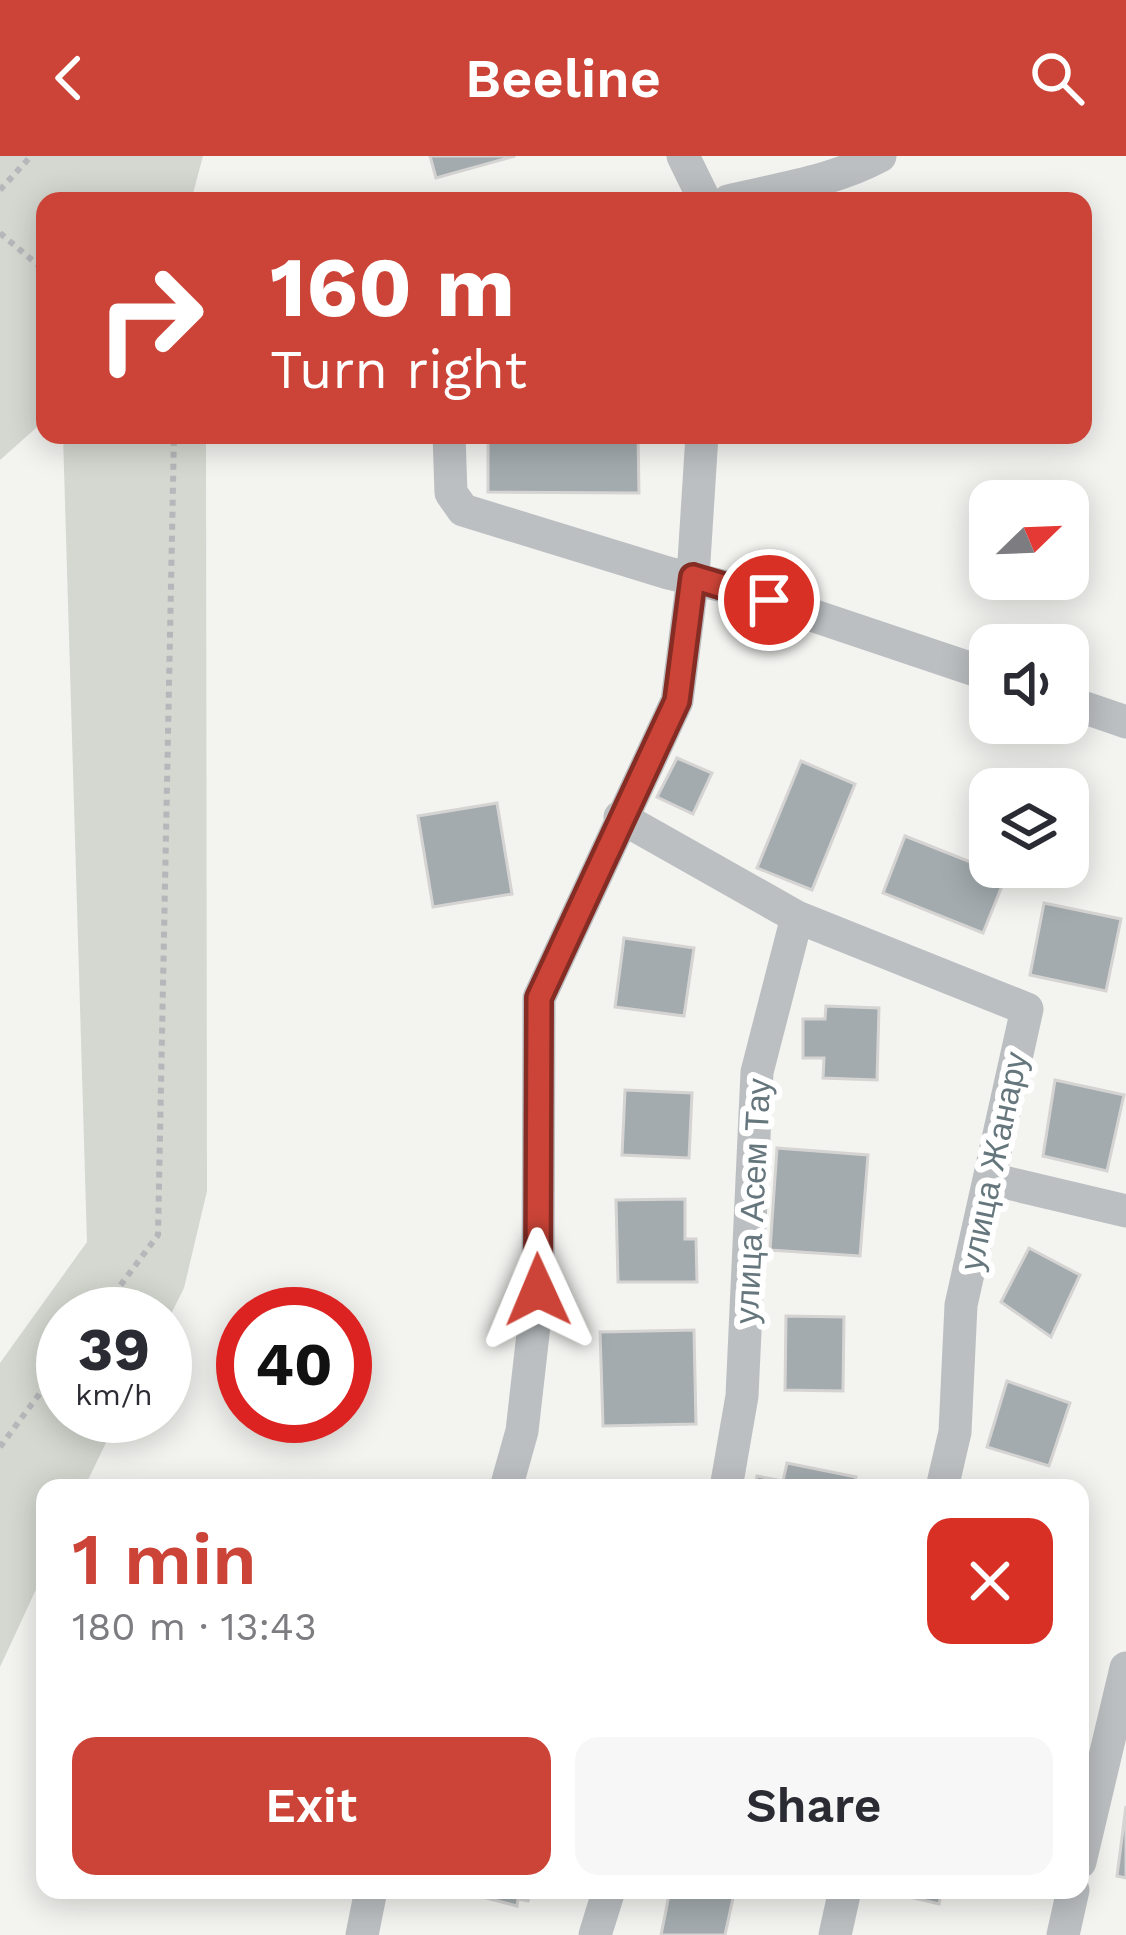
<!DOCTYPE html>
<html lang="en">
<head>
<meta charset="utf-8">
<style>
  body { margin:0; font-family:"Work Sans",sans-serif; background:#f7f7f7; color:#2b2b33; height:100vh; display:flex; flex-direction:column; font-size:45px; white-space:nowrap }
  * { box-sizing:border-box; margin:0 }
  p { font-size:39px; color:#7c7c81 }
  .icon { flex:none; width:66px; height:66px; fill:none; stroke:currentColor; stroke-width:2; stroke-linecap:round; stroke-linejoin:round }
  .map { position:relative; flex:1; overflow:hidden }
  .side { position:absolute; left:36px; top:1323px; width:1053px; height:420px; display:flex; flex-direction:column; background:#fff; border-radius:24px; box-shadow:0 6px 30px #0003 }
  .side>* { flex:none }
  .hud { position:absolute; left:36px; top:36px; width:1056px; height:252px; border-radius:24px; box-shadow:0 6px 30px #0003; background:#cc4437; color:#fff; overflow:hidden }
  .needle { width:78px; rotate:67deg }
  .buttons { position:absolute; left:969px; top:324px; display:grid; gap:24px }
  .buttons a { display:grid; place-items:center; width:120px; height:120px; border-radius:24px; background:#fff; box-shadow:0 6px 30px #0003; font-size:60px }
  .speed { position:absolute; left:36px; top:1131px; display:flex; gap:24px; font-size:60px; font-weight:700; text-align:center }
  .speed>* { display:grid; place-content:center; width:156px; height:156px; border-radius:50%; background:#fff; box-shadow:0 6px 30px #0003; line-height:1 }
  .speed small { font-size:30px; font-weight:400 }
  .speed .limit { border:18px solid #d22; background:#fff; color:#111 }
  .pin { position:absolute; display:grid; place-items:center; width:102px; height:102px; color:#fff; margin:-51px; border:6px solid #fff; border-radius:50%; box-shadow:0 3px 12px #0007 }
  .me { position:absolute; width:132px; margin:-66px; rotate:359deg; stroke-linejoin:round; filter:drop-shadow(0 0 9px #0008) }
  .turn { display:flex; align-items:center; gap:42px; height:252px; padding:0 36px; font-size:54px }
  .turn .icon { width:156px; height:156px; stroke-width:2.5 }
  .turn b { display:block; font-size:84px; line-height:102px }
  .round { display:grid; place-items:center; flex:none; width:126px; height:126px; border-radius:24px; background:#f7f7f7 }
  .overview { display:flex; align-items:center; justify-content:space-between; height:204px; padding:0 36px }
  h1 { font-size:72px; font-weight:600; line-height:90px; color:#cc4437 }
  .cta { display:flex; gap:24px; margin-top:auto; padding:24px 36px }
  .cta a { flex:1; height:138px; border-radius:24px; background:#cc4437; color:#fff; font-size:48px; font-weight:600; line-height:138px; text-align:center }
  .cta a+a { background:#f7f7f7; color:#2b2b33 }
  header { display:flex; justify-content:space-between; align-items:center; height:156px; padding:0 36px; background:#cc4437; color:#fff; font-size:54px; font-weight:600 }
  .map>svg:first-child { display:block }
  .green { fill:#d4d8d0 }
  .building { fill:#a3abae; stroke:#d5d4d3; stroke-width:3 }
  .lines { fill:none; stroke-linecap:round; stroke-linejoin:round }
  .path { stroke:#b5b8ba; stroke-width:6; stroke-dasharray:6 6; stroke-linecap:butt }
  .minor { stroke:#bbbfc1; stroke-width:33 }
  .route-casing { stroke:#852c24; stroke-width:30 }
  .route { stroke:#cc4437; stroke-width:21 }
  .labels { text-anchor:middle; stroke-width:12; stroke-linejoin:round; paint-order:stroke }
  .street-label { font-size:33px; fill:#66767d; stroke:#fff }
</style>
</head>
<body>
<header><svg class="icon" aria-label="back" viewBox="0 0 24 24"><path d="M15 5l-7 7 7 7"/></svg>Beeline<svg class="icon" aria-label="search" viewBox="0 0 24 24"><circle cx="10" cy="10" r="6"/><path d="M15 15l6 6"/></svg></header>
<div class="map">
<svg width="1126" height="1779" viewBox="0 0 1126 1779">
  <rect width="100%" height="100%" fill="#f3f3f0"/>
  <path class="green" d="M0,0H203L191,45H45V264L0,304Z
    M63,279H206L207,1035L184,1132L165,1170V1158H63V1260H119L84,1332H45V1414L0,1511V1207L87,1086Z"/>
  <path class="building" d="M430,0H515L436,22Z
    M488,279H638L639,337L488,336Z
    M677,602L712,617L693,658L657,641Z
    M801,605L855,628L812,734L757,712Z
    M497,647L512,738L433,751L418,660Z
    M905,680L1006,720L983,777L883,737Z
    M1044,747L1121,763L1106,835L1030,819Z
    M624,782L694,792L684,860L615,851Z
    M826,850L879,852L877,924L823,922L824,902H803V863H825Z
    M1055,924L1124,939L1107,1015L1043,1000Z
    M625,934L692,937L689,1002L622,999Z
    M777,992L868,999L860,1100L770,1094Z
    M685,1043V1083H696L697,1126H618L616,1044Z
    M1029,1092L1080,1119L1051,1181L1001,1146Z
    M786,1160L844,1161L843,1235L785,1234Z
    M694,1174L696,1268L603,1270L600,1176Z
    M1007,1225L1070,1247L1049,1310L987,1291Z
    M787,1307L856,1321L854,1332H754L757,1320L783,1325Z
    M1126,1650V1722L1117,1720Z
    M456,1734H531L528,1745L518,1743L517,1750Z
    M670,1734H699L733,1742L725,1779H661Z
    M880,1734H942L939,1748Z"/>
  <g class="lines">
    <path class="path" d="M0,34L31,0
      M0,77L45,115
      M99,1158L158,1079L174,279
      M0,1291L63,1206"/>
    <path class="minor" d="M683,0L705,45
      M728,45C778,33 834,25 880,0
      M449,279L451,337L463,354L668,417L731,432L990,519
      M1068,546L1126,566
      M620,661L797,761L1027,853L961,1149L955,1276L942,1332
      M991,1023L1126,1055
      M506,1332L522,1275L538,1134L539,842L677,545L693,421L702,279
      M726,1332L742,1240L757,916L797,761
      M1080,1706L1126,1512
      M362,1779L371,1734
      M595,1779L609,1734
      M835,1779L845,1734
      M1063,1779L1073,1734"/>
  </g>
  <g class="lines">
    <defs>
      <path id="route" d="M538,1134L539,842L677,545L693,421L769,444"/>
    </defs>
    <use href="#route" class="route-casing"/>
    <use href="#route" class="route"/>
  </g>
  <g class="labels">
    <g class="street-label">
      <text transform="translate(993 1005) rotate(-78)" y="12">улица Жанару</text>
      <text transform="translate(752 1045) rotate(-87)" y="12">улица Асем Тау</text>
    </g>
  </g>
</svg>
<div class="buttons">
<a><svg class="needle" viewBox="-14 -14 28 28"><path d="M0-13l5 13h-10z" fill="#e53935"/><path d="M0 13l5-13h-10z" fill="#7c7c81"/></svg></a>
<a><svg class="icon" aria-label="sound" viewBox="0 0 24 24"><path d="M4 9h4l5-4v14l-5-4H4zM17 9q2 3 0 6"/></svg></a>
<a><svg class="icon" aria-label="layers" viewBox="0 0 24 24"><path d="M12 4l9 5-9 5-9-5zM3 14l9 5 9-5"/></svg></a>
</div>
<div class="speed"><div>39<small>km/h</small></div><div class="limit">40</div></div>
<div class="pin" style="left:769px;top:444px;background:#d93025"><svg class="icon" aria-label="arrive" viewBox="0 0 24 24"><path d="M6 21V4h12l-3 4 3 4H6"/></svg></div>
<svg class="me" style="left:538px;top:1134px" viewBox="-20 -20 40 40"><path d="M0-17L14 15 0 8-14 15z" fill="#cc4437" stroke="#fff" stroke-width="4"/></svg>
<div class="hud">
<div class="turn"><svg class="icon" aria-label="right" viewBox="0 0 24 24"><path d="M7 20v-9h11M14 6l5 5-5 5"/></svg><div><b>160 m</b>Turn right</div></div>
</div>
<section class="side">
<div class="overview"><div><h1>1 min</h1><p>180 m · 13:43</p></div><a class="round" style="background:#d93025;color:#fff"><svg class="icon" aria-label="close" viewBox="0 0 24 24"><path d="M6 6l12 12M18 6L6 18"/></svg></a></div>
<div class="cta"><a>Exit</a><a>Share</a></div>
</section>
</div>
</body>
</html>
